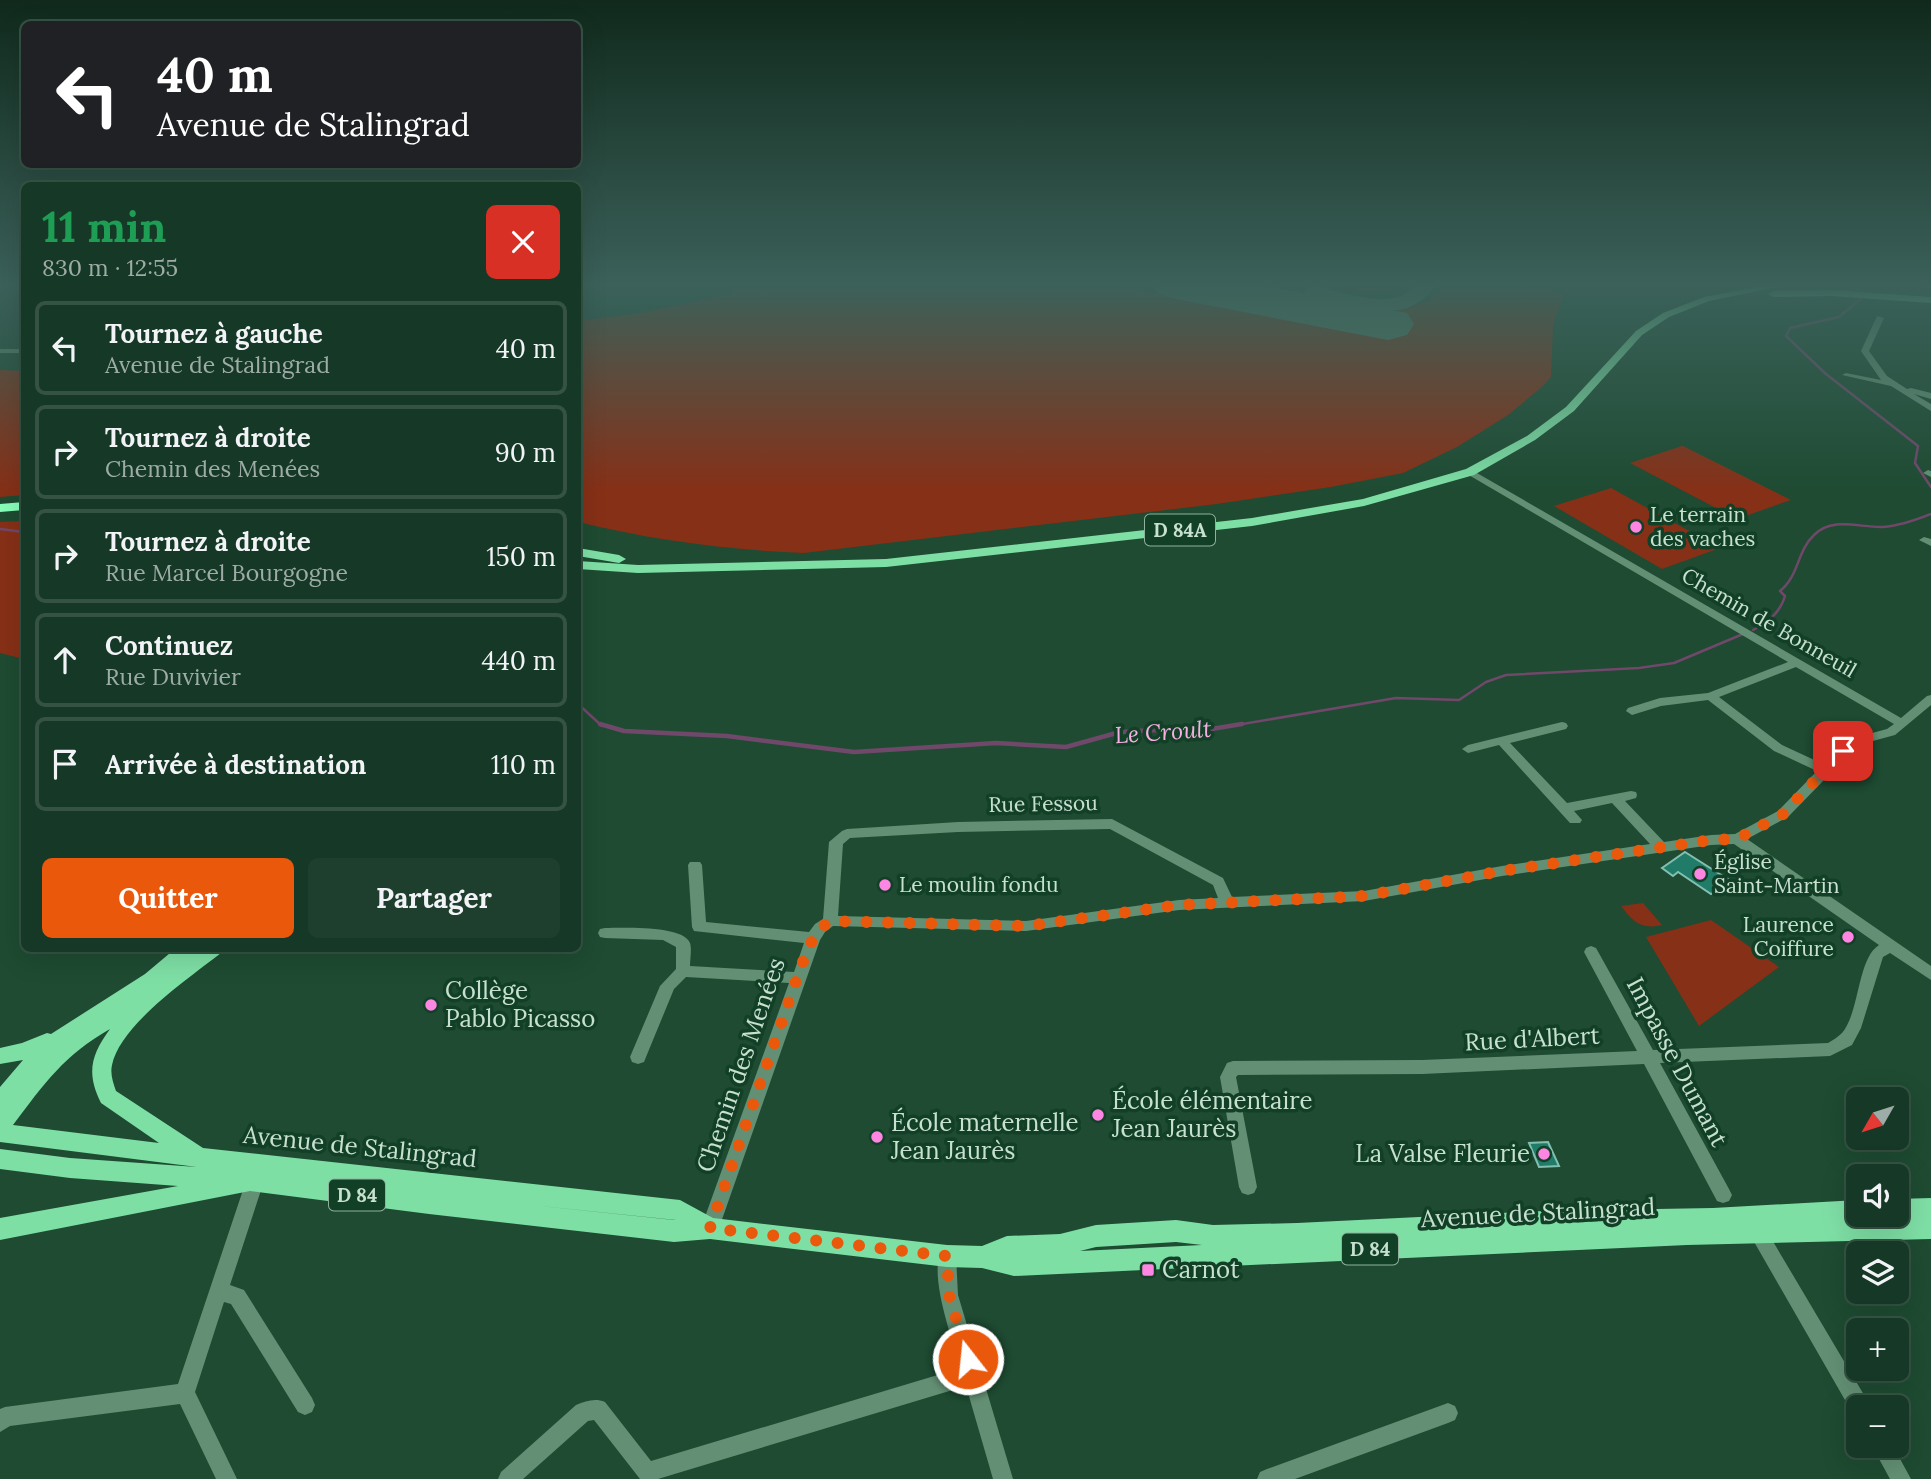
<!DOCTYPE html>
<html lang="fr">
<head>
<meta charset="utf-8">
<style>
  body { margin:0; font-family:Lora,serif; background:#1f3f2e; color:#f1f3f6; height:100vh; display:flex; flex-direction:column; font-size:26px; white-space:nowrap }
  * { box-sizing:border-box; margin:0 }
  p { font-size:23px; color:#9eaca7 }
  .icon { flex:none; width:38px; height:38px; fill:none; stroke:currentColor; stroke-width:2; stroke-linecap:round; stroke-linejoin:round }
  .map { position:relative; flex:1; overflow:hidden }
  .drawer { position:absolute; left:21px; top:182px; width:560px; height:770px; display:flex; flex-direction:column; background:#163826; border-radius:10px; box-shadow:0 7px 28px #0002,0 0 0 2px #355243 }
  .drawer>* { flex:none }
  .guide { position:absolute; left:21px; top:21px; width:560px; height:147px; border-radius:10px; box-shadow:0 7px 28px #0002,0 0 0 2px #355243; background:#202124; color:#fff; overflow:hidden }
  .needle { width:46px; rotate:231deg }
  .controls { position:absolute; left:1846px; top:1087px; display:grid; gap:14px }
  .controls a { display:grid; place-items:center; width:63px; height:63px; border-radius:10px; background:#163826; box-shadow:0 7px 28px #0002,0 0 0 2px #355243; font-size:35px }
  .pin { position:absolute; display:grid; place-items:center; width:60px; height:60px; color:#fff; margin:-30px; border-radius:14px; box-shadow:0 4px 10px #0006 }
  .me { position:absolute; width:77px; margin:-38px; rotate:344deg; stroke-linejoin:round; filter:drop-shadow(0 0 5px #0008) }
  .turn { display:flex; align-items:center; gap:24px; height:147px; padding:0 21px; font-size:32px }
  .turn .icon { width:91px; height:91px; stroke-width:2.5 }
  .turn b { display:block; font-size:49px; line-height:60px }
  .round { display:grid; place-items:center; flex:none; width:74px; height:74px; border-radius:10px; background:#1f3f2e }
  .head { display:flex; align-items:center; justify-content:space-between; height:119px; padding:0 21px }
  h1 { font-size:42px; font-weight:800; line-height:52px; color:#1e9e55 }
  .action { display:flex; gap:14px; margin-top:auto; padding:14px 21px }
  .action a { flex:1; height:80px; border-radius:10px; background:#ea580c; color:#fff; font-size:28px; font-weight:800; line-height:80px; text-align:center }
  .action a+a { background:#1f3f2e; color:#f1f3f6 }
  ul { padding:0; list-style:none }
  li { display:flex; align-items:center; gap:21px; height:94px; margin:0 14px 10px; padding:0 7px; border:4px solid #355243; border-radius:10px }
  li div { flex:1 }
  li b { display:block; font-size:26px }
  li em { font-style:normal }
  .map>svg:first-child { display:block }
  .green { fill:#863017 }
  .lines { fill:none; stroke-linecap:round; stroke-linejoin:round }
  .stream-far1 { stroke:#70486a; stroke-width:2.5 }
  .stream { stroke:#70486a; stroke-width:4.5 }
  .taxiway { fill:#5a806a; fill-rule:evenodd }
  .runway { fill:#5a806a; fill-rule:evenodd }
  .building { fill:#217b69; stroke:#83bfb0; stroke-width:2 }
  .minor { fill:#639074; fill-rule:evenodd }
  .major { fill:#7edfa5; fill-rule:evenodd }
  .highway { fill:#87feb9; fill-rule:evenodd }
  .route { stroke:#ea580c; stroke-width:12; stroke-dasharray:0 21.6 }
  .poi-dot { fill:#fd86e2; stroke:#124027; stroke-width:2.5 }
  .labels { text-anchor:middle; stroke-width:7; stroke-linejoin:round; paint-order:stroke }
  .shield { fill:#124027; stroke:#91b09d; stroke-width:2 }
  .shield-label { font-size:19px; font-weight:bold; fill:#c8e0d0 }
  .poi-label { font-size:21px; fill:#c8e0d0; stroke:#124027; text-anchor:start }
  .street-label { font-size:21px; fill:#c8e0d0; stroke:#124027 }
  .water-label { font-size:23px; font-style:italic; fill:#f6b0e3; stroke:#124027 }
  .near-poi-label { font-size:24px; fill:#c8e0d0; stroke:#124027; text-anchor:start }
  .near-street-label { font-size:24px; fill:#c8e0d0; stroke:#124027 }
</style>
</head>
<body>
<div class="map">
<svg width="1931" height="1479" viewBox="0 0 1931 1479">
  <rect width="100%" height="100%" fill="#1e4b32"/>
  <path class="green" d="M722,284H1109L1377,336C1382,329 1387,319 1394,313C1409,301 1435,309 1439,284H1553V291L1564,293L1553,326L1551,377L1542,387L1508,415L1457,447L1403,473L1331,487L1217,504L804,553C728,550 651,540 578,522V321L635,314L735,293Z
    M1326,284H1407C1383,298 1350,291 1326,284Z
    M0,370L24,371V495L0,497Z
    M1682,446H1683L1791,500L1737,519L1630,463Z
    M1611,488L1720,548L1662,569L1554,506Z
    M24,521V659L0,653V522Z
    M1643,903L1662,925C1641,930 1633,922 1621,906Z
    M1711,920L1779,967L1699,1026L1646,937Z"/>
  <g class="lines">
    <path class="stream-far1" d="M1847,284L1862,292
      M1863,297L1839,317L1790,328L1786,336L1826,374L1918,446L1915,463L1931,487
      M0,529L24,532
      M1753,630C1768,622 1780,613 1785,596L1780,591C1799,576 1797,551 1814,535C1833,516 1860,528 1883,527C1900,526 1916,520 1931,514
      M578,704L602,726
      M1231,726L1396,698L1459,700L1486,682L1506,675L1639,668L1674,663L1743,634"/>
    <path class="stream" d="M600,724L624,731L727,736L854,752L996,743L1066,747L1120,732L1154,730L1187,733L1242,724"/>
    <path class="taxiway" d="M1416,284H1436C1417,315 1386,314 1352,307L1350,313L1343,315L1280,310L1273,308L1270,304L1273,300L1280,298L1329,302L1307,295L1304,291L1307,287L1314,285C1341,292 1397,313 1416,284Z"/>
    <path class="runway" d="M1151,284H1256L1407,313L1414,324L1407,335L1388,340L1176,299L1159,294Z"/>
  </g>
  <path class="building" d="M1685,852L1729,880L1725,882L1727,884L1711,894L1678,872L1673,876L1662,868Z
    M1548,1142L1559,1166L1539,1167L1529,1143Z"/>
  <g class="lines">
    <path class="minor" d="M1877,316L1884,318L1869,351L1887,376L1907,389L1911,388L1931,393V399L1914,394L1931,404V411L1891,386L1842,375L1846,373L1881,380L1861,351Z
      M0,349H24V353H0Z
      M1470,469L1901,718L1927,696L1931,695V705L1895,735L1858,745L1788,817L1747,839L1931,966V980L1890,953L1883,957L1861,1028L1852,1045L1830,1056L1660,1063L1729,1189L1732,1195L1729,1201L1723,1203L1717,1201L1644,1064L1422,1074L1238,1075L1236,1077L1257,1187L1254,1193L1248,1195L1242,1193L1239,1187L1220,1077L1227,1063L1233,1061L1422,1060L1637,1051L1584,952L1586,948L1591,946L1596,948L1653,1050L1828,1043C1833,1040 1838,1037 1842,1033C1860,1012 1857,959 1879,945L1734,844L1711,845L1502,876L1364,901L1179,910L1026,931L833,926L825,932L820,940L719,1228L716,1234L710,1236L704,1234L701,1228L789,983L686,977L674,989L646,1057L644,1062L638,1064L632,1062L630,1057L660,986L676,969V947L663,940L605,938L600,937L598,933L600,929L605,928C622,928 683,925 690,943C692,949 690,959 690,966L794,972L804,943L694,931L692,927L688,865L690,862H700L702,865L706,922L809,932L815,924L823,919L829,842L842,831L847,829L958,822L1112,819L1223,878L1232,897L1364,891L1502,866L1650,844L1612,803L1574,811L1582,820L1580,823H1570L1499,745L1468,753L1462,749L1468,745L1562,722L1566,723L1568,726L1566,729L1510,743L1567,803L1631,791L1636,792L1637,795L1636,798L1625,801L1664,842L1711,835L1735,834L1778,811L1817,771L1774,751L1708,700L1661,706L1632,715L1626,711L1628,708L1660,698L1708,693L1788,662L1467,474V470ZM1796,667L1894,724L1887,729L1850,739L1823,764L1782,745L1719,697ZM1110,829L1213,885L1218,898L1179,900L1026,921L838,916L843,844L850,838L958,832Z
      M1928,470L1931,471V477L1923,473Z
      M1924,537L1931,539V546L1919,540Z
      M255,1173L261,1175L264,1181L230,1285L244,1290L312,1398L315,1405L312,1412L305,1415L298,1412L231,1304L224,1302L195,1392L237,1479H216L180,1404L10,1426L0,1432V1409L5,1407L178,1384L246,1181L249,1175Z
      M1759,1226L1765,1228L1867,1400L1870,1407H1858V1416L1853,1414L1753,1240L1750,1234L1753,1228Z
      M947,1247L953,1250L956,1256L958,1295L1013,1479H993L966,1386L658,1479H640L594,1420L588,1421L523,1479H498L501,1472L576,1405C586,1401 595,1398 605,1402L651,1461L961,1368C952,1339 929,1277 941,1250Z
      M1448,1403L1455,1406L1458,1413L1455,1420L1448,1423L1295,1479H1257L1260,1472L1267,1469Z
      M1872,1446H1893L1911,1479H1890Z"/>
    <path class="major" d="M1773,284H1792L1709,301L1669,317L1642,335L1574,411L1535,440L1474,475L1364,506L1252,526L886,567L638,573L578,569V561L638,565L886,559L1252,518L1363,499L1466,469L1527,436L1566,407L1636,331L1663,313L1704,297Z
      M1915,284H1931V288Z
      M1832,290L1931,297V303L1832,296L1773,297L1768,294L1773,291Z
      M578,548L619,555L626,559L619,563L578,556Z
      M176,948H223L221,953C189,978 120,1025 112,1065C110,1074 113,1082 116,1091L203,1148L680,1200L713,1218L947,1245L982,1246L1007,1236L1060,1234L1096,1225L1176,1220L1213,1225L1297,1223L1544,1211L1713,1208L1858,1200V1214H1867L1862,1219L1894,1218L1888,1214H1897V1199L1931,1198V1239L1687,1245L1014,1276L982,1268L947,1267L710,1239L674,1242L429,1214L250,1191L0,1240V1218L178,1186L70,1178L0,1169V1149L70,1158L197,1167L0,1142V1087L23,1060L0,1064V1048L22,1043L47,1033L51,1034L145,974ZM110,1029C91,1055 86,1073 101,1103L159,1143L13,1125C44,1084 64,1055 110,1029ZM521,1204L676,1220H674ZM1176,1242L1202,1245L1080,1251L1096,1247Z"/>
    <path class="highway" d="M24,502V510L0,512V504Z"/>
  </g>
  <linearGradient id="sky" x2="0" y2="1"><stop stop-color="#10291c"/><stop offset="0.58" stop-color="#3b615a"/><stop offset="1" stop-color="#3b615a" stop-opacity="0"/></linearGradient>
  <rect width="1931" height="491" fill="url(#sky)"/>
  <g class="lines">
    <path class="route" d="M968,1359L949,1295L947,1256L710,1228L797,978C806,956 810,934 830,921L1026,926L1179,905L1364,896L1502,871L1711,840L1737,839L1783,814L1843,751"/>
  </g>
  <g class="poi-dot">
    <circle cx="1636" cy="527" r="7"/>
    <circle cx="1700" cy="874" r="7"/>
    <circle cx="885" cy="885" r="7"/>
    <circle cx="1848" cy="937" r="7"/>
    <circle cx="431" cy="1005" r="7"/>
    <circle cx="1098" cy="1115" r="7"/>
    <circle cx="877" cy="1137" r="7"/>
    <circle cx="1544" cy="1154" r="7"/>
    <rect x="1141" y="1263" width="14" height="14" rx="3.5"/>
  </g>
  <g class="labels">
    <g class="shield">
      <rect x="1145" y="514.5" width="70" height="31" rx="5"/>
      <rect x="329" y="1179.5" width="56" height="31" rx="5"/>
      <rect x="1342" y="1233.5" width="56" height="31" rx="5"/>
    </g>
    <g class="shield-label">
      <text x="1180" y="537">D 84A</text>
      <text x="357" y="1202">D 84</text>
      <text x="1370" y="1256">D 84</text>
    </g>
    <g class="poi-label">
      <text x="1650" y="522">Le terrain<tspan x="1650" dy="24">des vaches</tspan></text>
      <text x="1714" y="869">Église<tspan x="1714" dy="24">Saint-Martin</tspan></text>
      <text x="899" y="892">Le moulin fondu</text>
      <text x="1834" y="932" text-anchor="end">Laurence<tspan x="1834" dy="24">Coiffure</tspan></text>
    </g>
    <g class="street-label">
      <text transform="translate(1769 623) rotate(30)" y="7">Chemin de Bonneuil</text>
      <text transform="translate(1043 804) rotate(-1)" y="7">Rue Fessou</text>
    </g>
    <g class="water-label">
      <text transform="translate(1163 732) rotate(-4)" y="8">Le Croult</text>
    </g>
    <g class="near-poi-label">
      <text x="445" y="999">Collège<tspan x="445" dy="28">Pablo Picasso</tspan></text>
      <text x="1112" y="1109">École élémentaire<tspan x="1112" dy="28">Jean Jaurès</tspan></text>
      <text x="891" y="1131">École maternelle<tspan x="891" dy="28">Jean Jaurès</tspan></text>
      <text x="1530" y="1162" text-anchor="end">La Valse Fleurie</text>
      <text x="1162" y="1278">Carnot</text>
    </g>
    <g class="near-street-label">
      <text transform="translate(1532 1039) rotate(-3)" y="8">Rue d'Albert</text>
      <text transform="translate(1677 1062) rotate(62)" y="8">Impasse Dumant</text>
      <text transform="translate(741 1065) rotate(-71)" y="8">Chemin des Menées</text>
      <text transform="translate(360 1147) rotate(6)" y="8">Avenue de Stalingrad</text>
      <text transform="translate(1538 1213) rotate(-3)" y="8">Avenue de Stalingrad</text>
    </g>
  </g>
</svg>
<div class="controls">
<a><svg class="needle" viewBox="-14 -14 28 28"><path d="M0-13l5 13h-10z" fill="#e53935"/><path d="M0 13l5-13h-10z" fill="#9eaca7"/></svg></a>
<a><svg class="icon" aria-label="sound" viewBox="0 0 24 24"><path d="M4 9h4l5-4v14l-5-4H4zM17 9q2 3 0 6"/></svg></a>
<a><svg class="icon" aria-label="layers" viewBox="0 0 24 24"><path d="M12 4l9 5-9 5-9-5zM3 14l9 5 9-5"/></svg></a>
<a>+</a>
<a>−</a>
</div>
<div class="pin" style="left:1843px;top:751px;background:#d93025"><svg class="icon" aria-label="arrive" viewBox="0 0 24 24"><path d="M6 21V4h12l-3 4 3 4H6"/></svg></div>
<svg class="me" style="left:968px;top:1359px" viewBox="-20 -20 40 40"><circle r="17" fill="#ea580c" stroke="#fff" stroke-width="3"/><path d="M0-11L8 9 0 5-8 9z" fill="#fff"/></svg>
<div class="guide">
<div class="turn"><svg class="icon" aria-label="left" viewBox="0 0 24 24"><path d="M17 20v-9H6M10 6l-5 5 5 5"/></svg><div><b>40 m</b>Avenue de Stalingrad</div></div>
</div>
<section class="drawer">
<div class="head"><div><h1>11 min</h1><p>830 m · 12:55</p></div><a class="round" style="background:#d93025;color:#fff"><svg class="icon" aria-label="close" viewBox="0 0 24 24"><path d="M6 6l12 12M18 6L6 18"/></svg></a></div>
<ul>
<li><svg class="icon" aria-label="left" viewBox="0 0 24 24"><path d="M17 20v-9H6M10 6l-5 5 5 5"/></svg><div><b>Tournez à gauche</b><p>Avenue de Stalingrad</p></div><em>40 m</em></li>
<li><svg class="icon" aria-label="right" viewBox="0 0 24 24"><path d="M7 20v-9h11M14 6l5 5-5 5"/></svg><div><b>Tournez à droite</b><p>Chemin des Menées</p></div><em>90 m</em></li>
<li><svg class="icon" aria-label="right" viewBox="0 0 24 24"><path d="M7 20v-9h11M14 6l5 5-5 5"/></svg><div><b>Tournez à droite</b><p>Rue Marcel Bourgogne</p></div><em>150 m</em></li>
<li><svg class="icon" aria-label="ahead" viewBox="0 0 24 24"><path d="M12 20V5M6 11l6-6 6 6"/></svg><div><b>Continuez</b><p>Rue Duvivier</p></div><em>440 m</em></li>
<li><svg class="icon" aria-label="arrive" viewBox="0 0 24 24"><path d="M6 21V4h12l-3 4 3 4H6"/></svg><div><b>Arrivée à destination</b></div><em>110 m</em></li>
</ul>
<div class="action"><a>Quitter</a><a>Partager</a></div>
</section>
</div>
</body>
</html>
